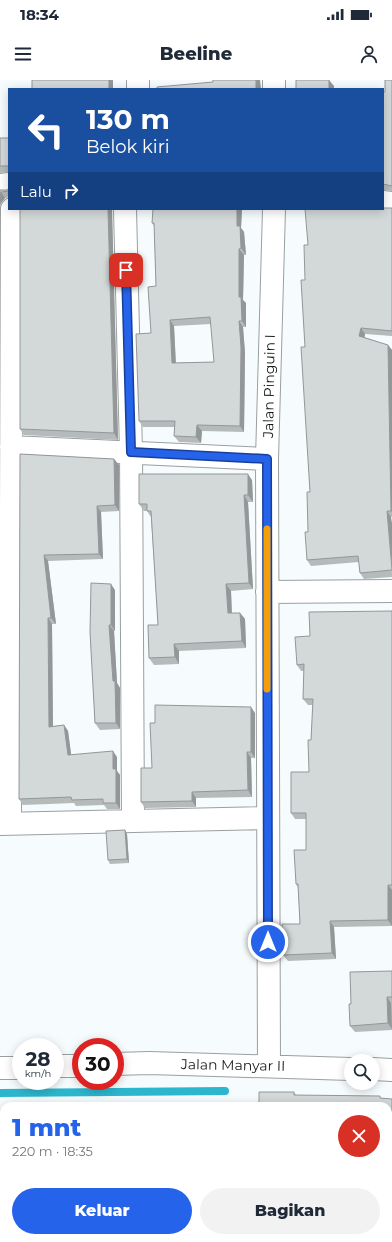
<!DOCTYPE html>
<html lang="id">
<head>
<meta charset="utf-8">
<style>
  body { margin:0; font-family:Montserrat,sans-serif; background:#f2f2f3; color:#1f2937; height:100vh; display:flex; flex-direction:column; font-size:15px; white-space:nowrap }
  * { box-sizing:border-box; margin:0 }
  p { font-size:13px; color:#747a83 }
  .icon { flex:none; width:22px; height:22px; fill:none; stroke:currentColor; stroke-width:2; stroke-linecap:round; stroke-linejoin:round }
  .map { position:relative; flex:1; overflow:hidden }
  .details { position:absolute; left:0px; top:1022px; width:392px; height:140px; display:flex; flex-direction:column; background:#fff; border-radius:12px 12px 0 0; box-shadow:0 2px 10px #0003 }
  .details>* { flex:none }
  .guide { position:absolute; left:8px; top:8px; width:376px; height:122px; border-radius:0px; box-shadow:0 2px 10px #0003; background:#1a4fa0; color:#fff; overflow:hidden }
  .controls { position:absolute; left:344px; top:974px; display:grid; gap:8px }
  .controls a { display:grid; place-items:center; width:36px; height:36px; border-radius:50%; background:#fff; box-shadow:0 2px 10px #0003; font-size:20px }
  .speed { position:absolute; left:12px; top:958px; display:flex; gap:8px; font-size:20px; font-weight:700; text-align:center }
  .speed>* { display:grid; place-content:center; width:52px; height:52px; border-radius:50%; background:#fff; box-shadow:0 2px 10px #0003; line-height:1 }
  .speed small { font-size:10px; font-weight:400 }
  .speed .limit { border:6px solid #d22; background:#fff; color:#111 }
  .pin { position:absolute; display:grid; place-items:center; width:34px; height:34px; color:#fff; margin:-17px; border-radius:8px; box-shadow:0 2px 6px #0006 }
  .me { position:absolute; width:44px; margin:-22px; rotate:0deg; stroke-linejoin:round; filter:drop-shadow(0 0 3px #0008) }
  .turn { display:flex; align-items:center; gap:14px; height:84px; padding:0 12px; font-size:18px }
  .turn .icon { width:52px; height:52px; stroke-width:2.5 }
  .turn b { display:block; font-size:28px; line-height:34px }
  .then { display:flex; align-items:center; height:38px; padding:0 12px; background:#0003; gap:8px; font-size:15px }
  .round { display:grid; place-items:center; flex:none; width:42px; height:42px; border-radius:21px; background:#f2f2f3 }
  .headline { display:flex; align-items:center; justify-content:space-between; height:68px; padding:0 12px }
  h1 { font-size:24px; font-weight:800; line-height:30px; color:#2563eb }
  .button { display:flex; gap:8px; margin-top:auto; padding:8px 12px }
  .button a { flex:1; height:46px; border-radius:24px; background:#2563eb; color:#fff; font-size:16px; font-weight:800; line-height:46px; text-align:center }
  .button a+a { background:#f2f2f3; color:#1f2937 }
  .status { display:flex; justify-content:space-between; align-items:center; height:28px; padding:0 20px; background:#fff; direction:ltr }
  .status svg { height:11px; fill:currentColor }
  header { display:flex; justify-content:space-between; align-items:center; height:52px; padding:0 12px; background:#fff; font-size:18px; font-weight:800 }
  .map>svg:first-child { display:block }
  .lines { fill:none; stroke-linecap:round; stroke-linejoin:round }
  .stream { stroke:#2cb6cd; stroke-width:8 }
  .minor-casing { stroke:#9a9fa0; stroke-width:24 }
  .minor { stroke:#fff; stroke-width:22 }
  .wall { fill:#b5babb; fill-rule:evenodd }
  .shaded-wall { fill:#949798 }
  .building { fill:#d3d8d9; stroke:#949798; fill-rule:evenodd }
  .route-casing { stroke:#184099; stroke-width:10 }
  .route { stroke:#2563eb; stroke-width:7 }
  .slow { stroke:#f59e0b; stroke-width:7 }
  .labels { text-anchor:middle; stroke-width:3; stroke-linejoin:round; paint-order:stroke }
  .street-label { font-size:14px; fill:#171819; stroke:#fff }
</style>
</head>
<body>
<div class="status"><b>18:34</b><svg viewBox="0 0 49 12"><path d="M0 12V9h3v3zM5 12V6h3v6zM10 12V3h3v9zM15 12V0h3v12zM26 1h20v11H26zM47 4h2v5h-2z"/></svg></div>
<header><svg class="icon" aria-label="menu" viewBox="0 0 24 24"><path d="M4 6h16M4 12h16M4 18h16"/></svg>Beeline<svg class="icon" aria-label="person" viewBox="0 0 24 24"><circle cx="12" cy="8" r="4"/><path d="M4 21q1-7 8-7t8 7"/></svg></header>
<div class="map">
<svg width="392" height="1162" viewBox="0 0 392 1162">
  <rect width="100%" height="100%" fill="#f6fbfd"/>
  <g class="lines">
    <path class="stream" d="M0,1013L225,1011"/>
    <defs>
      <path id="minor" d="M138,0V9
        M274,9V0
        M0,105L9,104
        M383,122L392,123
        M125,129L131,372L133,741
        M11,367L267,379
        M267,512L392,511
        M10,743L12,129
        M0,744L268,738
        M115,984L149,983L351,989
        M55,986H81
        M269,986L267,379L274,129
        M0,988H21
        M373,989L392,990
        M388,1124H392
        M331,1158V1162"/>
    </defs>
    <use href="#minor" class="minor-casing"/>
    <use href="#minor" class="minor"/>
  </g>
  <path class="wall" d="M392,0V111L383,110V12H385Z
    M0,33V58H9V92L0,93Z
    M9,109V117L5,118L1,123L0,110H7Z
    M392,128V256L365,254L364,257L388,265L392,270V437H391L392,497L364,499L360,493L359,482L311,486L307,480L310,412L305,267V200L308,165Z
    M20,129H112L118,360L24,355L20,349Z
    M153,129H242L241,148L244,152L246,175H244L243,220L246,223V247H243L245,273L244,352L202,351L201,363L179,362L174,356L175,347H143L139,341L151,253L156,206L154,146L152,143ZM211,244L214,282L176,283L174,246Z
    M20,374L114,379L119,385V431L101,432L103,479L48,481L56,544H52L53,646L64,645L68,651L71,675L117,677V691L120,695V729H107L104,725L76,726L74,723L23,725L19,719Z
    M252,400L253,422H248L253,509L231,511L232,533H240L245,539L246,568L179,571V584L154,585L149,578L158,545L151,437L147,431H144L139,424Z
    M115,510V551H114L117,603L120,608V649L100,650L95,643L90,552Z
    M392,531V846L334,847L336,879L288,881L283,875L300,844L298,808L296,804L306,770V739H295L291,733L309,692L313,625H308L303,619L304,591H301L297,585L310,556Z
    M255,633V678H251L252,717L196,718V727L145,728L141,722L152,688Z
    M125,750L127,754L129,783L110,784L108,780Z
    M392,891V950L355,952L350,946L351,924Z
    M259,1012H294L296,1015L392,1019V1112H388V1026Z"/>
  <path class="shaded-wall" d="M109,0H113V9H109Z
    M256,0H260L261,9H256Z
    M329,0L334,6V9H329Z
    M1,112L5,118L1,123L0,127V114Z
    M108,129H112L118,360L114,353Z
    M237,129H242L241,148L244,152L246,175L241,168L237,146Z
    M239,169L244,175L243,220L246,223V247L242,241L239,217Z
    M170,240L174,246L176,289L172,283Z
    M239,241L243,247L245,273L244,352L240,346Z
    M361,248L365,254L364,262L359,256Z
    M388,265L392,270V432L391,431Z
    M197,345L202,351L201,363L196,357Z
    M114,379L119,385V431L115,425Z
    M248,394L252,400L253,422L248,415Z
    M244,415L248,422L253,509L249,503Z
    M97,426L101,432L103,479L99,474Z
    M387,431L391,437L392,443V486Z
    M44,475L48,481L56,544L51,538Z
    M111,504L115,510V551L111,545Z
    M226,504L231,511L232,540L228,533Z
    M240,533L245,539L246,568L242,561Z
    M48,538L52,544L53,653L49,647Z
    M109,545L114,551L117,603L120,608V649L116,643Z
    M174,564L179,571V584L175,577Z
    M251,627L255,633V678L251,672Z
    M64,645L68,651L72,681L68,675Z
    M113,671L117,677V691L120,695V729L116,723L113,689Z
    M247,672L251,678L252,717L248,710Z
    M192,712L196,718V727L192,721Z
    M125,750L127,754L129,783L127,779Z
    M388,805L392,810V846L388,840Z
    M330,841L334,847L336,879L332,873Z
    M387,917L391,923L392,949L388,943Z
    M294,1158H298V1162H294Z"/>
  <path class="building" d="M32,0H109V9H32Z
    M213,0H256V9H157V7L213,2Z
    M296,0H329V9H296Z
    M385,0H392V106L383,104V12H385Z
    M0,58H9V86H0Z
    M9,109V111L1,112L0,114V110H7Z
    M383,128H392V251L361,248L359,256L388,265L391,431H387L392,490L360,493L358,476L307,480L305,452H308L307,412H310L301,267H305L301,200H305L304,165H308L305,129H383Z
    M20,129H108L114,353L20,349Z
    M153,129H237V146H240L241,168L239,169V217H241L242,241H239L241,267L240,346L197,345L196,357L174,356L175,341H139L136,254L151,253L148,207L156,206L154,143H152ZM210,237L214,282L172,283L170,240Z
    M20,374L114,379L115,425L97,426L99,474L44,475L51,538H48L49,647L64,645L68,675L113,671V689H116V723H103V719L72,720L71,717L19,719Z
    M139,394H248V415H244L249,503L226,504L228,533H240L242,561L174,564L175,577L149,578L148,545H158L151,431H147V424H139Z
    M91,503L111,504V545H109L113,601H115L116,643H95L90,552Z
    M392,531V805H388V840L330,841L332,873L283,875L282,844H300L298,804H296L294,770H306V733H291V692H309L308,660H311L313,619H303L304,584L297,585L295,557L310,556L309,532Z
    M155,625L251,627V672H247L248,710L192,712V721L141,722V688H152L150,643H155Z
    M125,750L127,779L108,780L106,751Z
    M392,891V917H387L388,943L350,946L349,924H351L350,892Z
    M259,1012H294V1015L380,1016V1018L392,1019V1107L388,1106V1026H259Z
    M392,1129V1162H338V1158H388V1130Z
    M262,1158H294V1162H262Z"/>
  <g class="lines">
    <defs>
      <path id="route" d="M126,190L131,372L267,379L268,862"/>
    </defs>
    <use href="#route" class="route-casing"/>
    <use href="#route" class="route"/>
    <path class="slow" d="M267,449V609"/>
  </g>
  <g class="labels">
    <g class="street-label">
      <text transform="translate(269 306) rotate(-89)" y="5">Jalan Pinguin I</text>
      <text transform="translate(233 985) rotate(1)" y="5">Jalan Manyar II</text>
    </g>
  </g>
</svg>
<div class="controls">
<a><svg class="icon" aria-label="search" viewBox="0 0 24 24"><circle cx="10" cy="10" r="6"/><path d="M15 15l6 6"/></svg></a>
</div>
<div class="speed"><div>28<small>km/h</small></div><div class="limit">30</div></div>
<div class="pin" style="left:126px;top:190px;background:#d93025"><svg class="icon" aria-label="arrive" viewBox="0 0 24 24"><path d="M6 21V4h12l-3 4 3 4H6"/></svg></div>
<svg class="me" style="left:268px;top:862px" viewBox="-20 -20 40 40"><circle r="17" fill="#2563eb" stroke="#fff" stroke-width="3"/><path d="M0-11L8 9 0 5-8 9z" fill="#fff"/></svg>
<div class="guide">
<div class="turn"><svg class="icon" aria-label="left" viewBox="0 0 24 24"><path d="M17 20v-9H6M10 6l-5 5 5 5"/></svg><div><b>130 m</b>Belok kiri</div></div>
<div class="then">Lalu<svg class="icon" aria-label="right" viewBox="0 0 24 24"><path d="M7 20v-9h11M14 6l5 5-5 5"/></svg></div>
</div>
<section class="details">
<div class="headline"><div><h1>1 mnt</h1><p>220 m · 18:35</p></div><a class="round" style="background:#d93025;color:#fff"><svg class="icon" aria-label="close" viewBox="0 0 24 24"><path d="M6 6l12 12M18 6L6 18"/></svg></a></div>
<div class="button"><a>Keluar</a><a>Bagikan</a></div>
</section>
</div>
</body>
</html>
